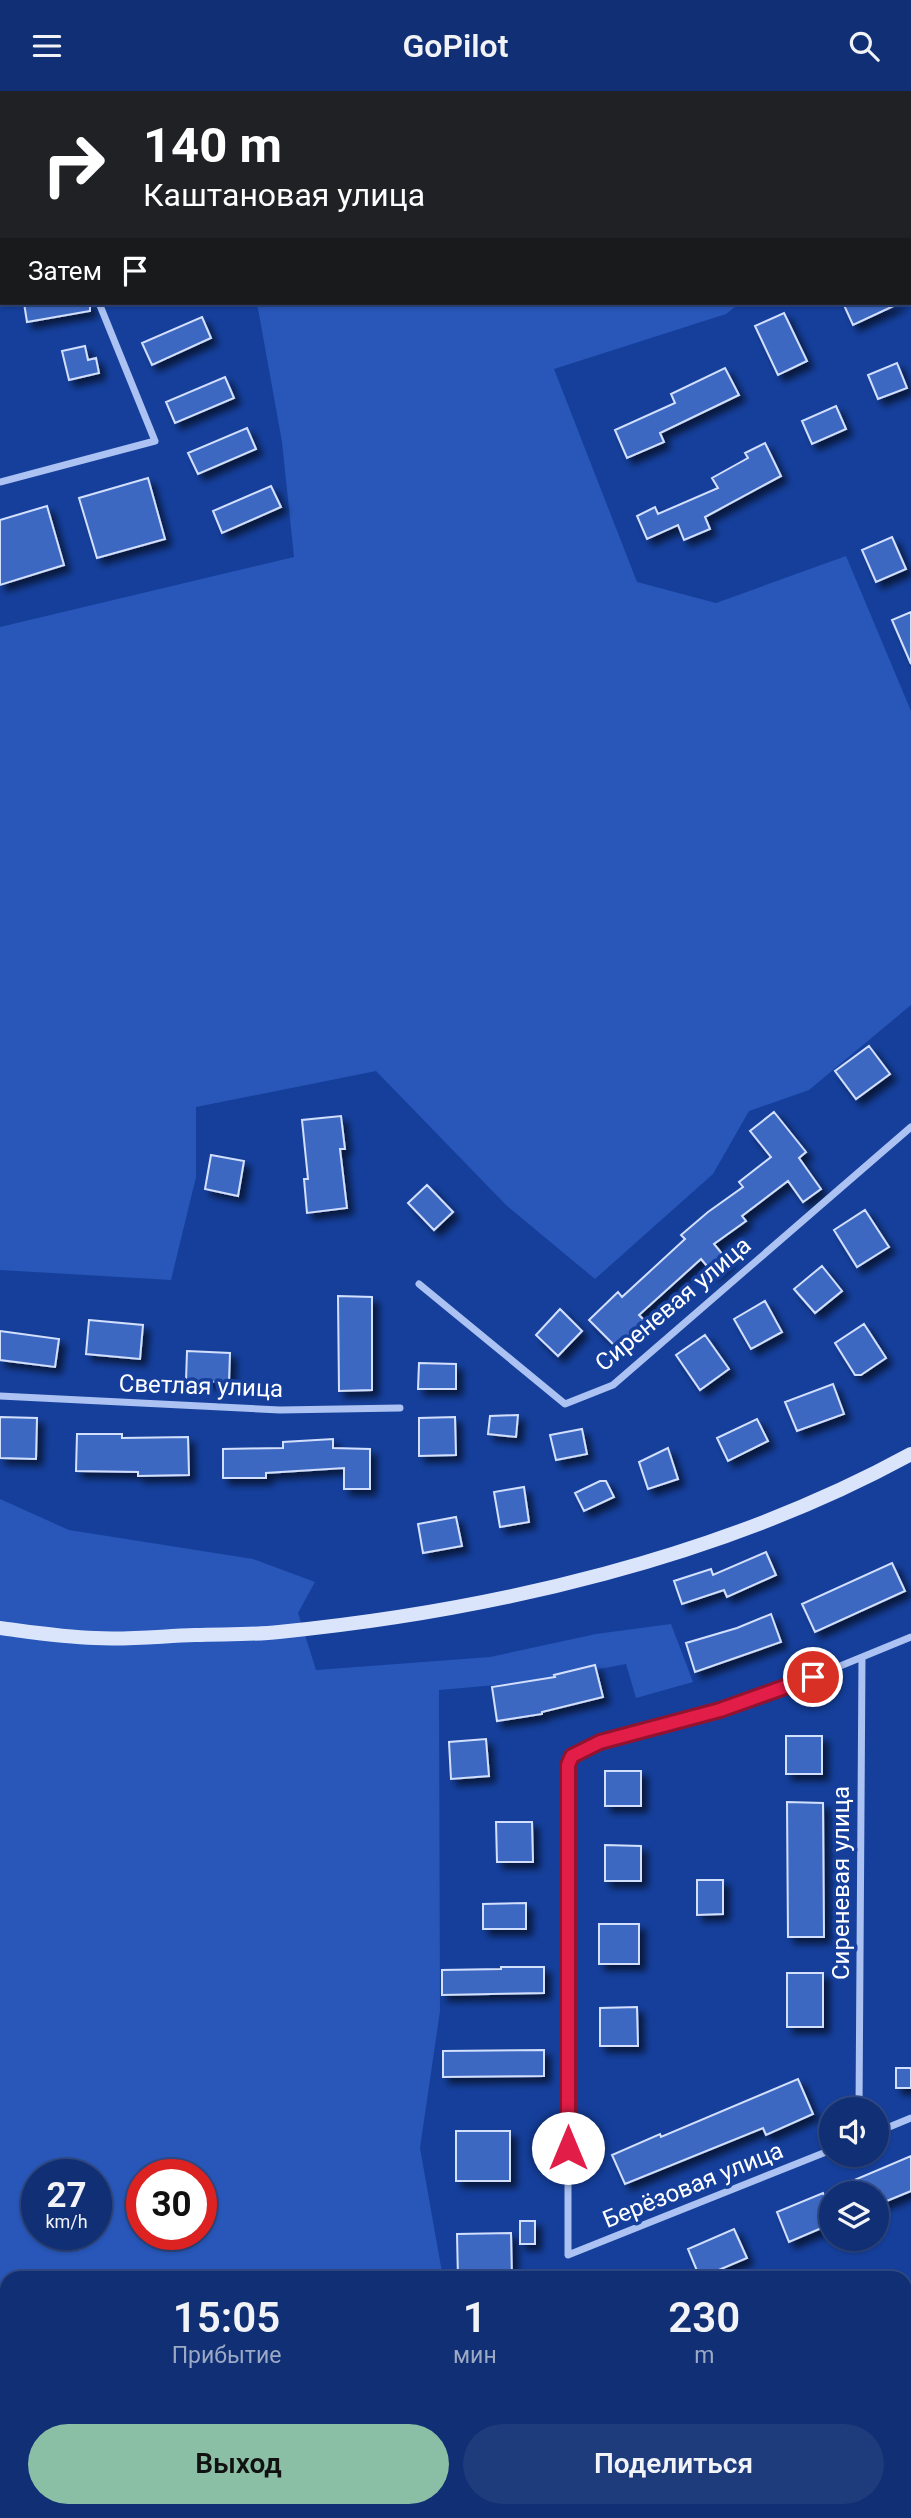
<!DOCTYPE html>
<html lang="ru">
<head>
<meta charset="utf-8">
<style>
  body { margin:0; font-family:Roboto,sans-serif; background:#1e3b7c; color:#f1f3f6; height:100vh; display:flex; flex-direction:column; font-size:26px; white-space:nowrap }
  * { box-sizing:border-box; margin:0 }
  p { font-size:23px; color:#9ca9c5 }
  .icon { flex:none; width:38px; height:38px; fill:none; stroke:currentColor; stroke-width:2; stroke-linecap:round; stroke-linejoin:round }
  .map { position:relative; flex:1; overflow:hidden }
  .drawer { position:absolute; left:0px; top:2180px; width:912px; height:247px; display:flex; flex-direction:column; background:#102f74; border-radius:21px 21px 0 0; box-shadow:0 2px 5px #0004,0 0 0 2px #304a86 }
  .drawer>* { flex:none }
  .guide { position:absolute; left:0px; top:0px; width:912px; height:214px; box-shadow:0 2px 5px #0004,0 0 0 2px #304a86; background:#202124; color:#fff; overflow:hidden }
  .tools { position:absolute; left:819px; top:2006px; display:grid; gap:14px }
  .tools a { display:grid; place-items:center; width:70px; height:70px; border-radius:50%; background:#102f74; box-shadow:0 2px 5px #0004,0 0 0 2px #304a86; font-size:35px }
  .speed { position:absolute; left:21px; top:2068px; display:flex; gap:14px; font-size:35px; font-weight:700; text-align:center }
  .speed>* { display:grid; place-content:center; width:91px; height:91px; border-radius:50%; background:#102f74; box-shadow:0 2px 5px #0004,0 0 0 2px #304a86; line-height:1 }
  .speed small { font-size:18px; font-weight:400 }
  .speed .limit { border:10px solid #d22; background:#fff; color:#111 }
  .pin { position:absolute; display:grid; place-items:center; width:60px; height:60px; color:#fff; margin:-30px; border:4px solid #fff; border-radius:50%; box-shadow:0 2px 7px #0007 }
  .me { position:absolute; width:77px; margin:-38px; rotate:0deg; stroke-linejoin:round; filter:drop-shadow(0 0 5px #0008) }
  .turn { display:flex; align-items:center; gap:24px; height:147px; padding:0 28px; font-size:32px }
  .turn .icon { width:91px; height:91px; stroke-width:2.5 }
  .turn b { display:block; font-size:49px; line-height:60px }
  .then { display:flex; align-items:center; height:66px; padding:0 28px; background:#0003; gap:14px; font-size:26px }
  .eta { display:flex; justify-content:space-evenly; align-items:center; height:119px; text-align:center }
  .eta b { font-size:42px; font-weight:600; line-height:49px }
  .action { display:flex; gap:14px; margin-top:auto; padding:14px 28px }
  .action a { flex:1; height:80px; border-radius:42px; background:#8abfa5; color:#111; font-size:28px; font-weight:600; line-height:80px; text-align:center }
  .action a+a { background:#1e3b7c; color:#f1f3f6 }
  header { display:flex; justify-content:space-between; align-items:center; height:91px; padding:0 28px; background:#102f74; font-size:32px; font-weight:600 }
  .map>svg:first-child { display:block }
  .green { fill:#2857b9; fill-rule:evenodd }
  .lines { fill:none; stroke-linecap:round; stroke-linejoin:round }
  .stream { stroke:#9dbbf5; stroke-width:6 }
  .building { fill:#3e68c2; stroke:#d3e0fd; stroke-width:2; filter:url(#shadow) }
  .street { stroke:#abc2f3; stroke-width:7 }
  .secondary { stroke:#dae5fc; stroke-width:14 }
  .route-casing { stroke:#92132f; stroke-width:18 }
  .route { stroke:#e11d48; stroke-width:12 }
  .labels { text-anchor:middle; stroke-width:7; stroke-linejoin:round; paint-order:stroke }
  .street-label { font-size:24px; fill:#fff; stroke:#153f9b }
</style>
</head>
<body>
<header><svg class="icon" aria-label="menu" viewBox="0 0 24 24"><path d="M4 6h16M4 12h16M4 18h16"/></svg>GoPilot<svg class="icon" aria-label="search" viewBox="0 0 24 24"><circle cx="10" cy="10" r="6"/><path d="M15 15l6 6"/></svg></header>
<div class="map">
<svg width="911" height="2427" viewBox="0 0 911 2427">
  <defs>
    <filter id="shadow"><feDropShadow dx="6" dy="6" stdDeviation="3.5" flood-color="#0009"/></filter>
  </defs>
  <rect width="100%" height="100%" fill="#153f9b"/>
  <path class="green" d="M257,212H740L726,223L554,278L637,491L716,512L846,465L911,620V914L809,999L749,1020L713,1083L595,1188L507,1115L376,980L196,1016V1086L171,1189L0,1179V536L294,466L282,351Z
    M0,1408L69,1439L253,1468L315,1491L298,1522L316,1579L490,1566L596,1543L671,1533L693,1591L636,1607L626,1573L530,1591L439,1599L440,1920L420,2057L443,2187L7,2188V2420H343L332,2427H0ZM37,2084H96V2144H37ZM142,2084H201V2144H142Z"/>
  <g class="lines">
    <path class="stream" d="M910,28H911
      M0,76H2"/>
  </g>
  <path class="building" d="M24,212H90V220L27,231Z
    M843,212H900L853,234Z
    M784,222L807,270L778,284L755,235Z
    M202,226L211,247L152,274L142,252Z
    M85,255L88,269L96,267L99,282L69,289L62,260Z
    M897,272L907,297L878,308L868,284Z
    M725,277L739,304L660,342L664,351L627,367L615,339L675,312L671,303Z
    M225,286L234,307L175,332L166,311Z
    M836,315L846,338L812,353L802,330Z
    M247,337L256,358L198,383L188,362Z
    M765,352L781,385L705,426L710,438L684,449L678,434L647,448L637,425L655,416L658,423L718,397L712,387L748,367L745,362Z
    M148,387L165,448L97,467L79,407Z
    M271,395L281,416L222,442L213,420Z
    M47,415L64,474L0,494V429Z
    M892,446L906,478L876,491L862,459Z
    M911,521V573L892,529Z
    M869,955L890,983L856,1008L835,980Z
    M774,1021L806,1061L799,1067L821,1098L803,1111L788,1090L742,1125L746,1130L714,1153L728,1170L713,1182L701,1168L639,1224L644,1229L616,1256L589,1229L618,1201L622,1206L685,1148L681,1144L708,1121L743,1096L739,1091L771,1066L750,1040Z
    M341,1025L345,1058H340L347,1117L307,1122L304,1088H308L302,1029Z
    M211,1064L244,1070L238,1105L205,1098Z
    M427,1094L453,1121L434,1139L408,1112Z
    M865,1119L889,1156L857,1176L834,1139Z
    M822,1175L842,1200L815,1222L794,1198Z
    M338,1205L372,1206V1299L339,1300Z
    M765,1210L782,1241L751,1258L734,1228Z
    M560,1218L582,1240L558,1265L536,1244Z
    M89,1229L143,1234L140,1268L86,1263Z
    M864,1233L886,1267L861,1284H855L835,1252Z
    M0,1240L59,1248L55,1276L0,1269Z
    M705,1244L729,1278L700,1299L676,1264Z
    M187,1260L230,1262L229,1291L186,1290Z
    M419,1272L456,1273V1298H418Z
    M833,1293L844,1323L797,1340L785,1311Z
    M518,1324L516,1346L488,1343L490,1325Z
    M0,1326L37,1327L36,1368L0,1367Z
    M455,1326L456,1364L419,1365V1327Z
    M757,1328L768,1350L728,1370L717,1347Z
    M582,1338L587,1363L556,1369L550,1344Z
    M77,1343H122V1347L188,1346L189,1384L138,1385V1381L76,1380Z
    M333,1348V1357L370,1358V1398H344V1377L266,1382V1387H223V1358L283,1357V1351Z
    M668,1357L678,1388L648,1398L639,1371Z
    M600,1390H606L614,1406L584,1420L575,1402Z
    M524,1396L529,1431L500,1436L494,1401Z
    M456,1426L462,1455L423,1462L418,1433Z
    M766,1461L776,1484L727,1506L724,1499L682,1513L674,1490L711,1478L713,1484Z
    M892,1472L905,1500L815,1541L802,1513Z
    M771,1523L781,1551L695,1581L686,1552L737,1537Z
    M595,1574L603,1606L542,1621V1623L497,1630L492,1596L555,1586L554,1584Z
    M786,1645H822V1683H786Z
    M486,1648L489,1685L451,1688L449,1651Z
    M605,1680H641V1715H605Z
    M787,1711L823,1712L824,1846H788Z
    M496,1731H532L533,1771H497Z
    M605,1754L641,1755V1790H605Z
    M697,1789H723V1823L697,1824Z
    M526,1812V1838H483V1813Z
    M599,1833H639V1873H599Z
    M501,1876H544V1902L442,1904V1879L501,1878Z
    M787,1882H823V1936H787Z
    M637,1916L638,1955H600V1917Z
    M544,1959V1985L443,1986V1960Z
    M896,1977H911V1997H896Z
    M798,1988L813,2023L766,2044L763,2037L625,2093L612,2064L660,2043L661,2046Z
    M456,2040H510V2090H456Z
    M911,2065V2100L877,2114V2102H857L852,2090Z
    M823,2102L831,2120V2133L789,2151L777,2121Z
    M520,2130H535V2153H520Z
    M734,2138L747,2167L700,2187L688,2158Z
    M511,2142L512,2188H458L457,2143Z"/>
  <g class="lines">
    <path class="street" d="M0,155H2
      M0,391L155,350L99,212
      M419,1193L565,1313L613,1294L911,1036
      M0,1305L280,1319L400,1317
      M859,2018L862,1567
      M877,2041L911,2027
      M831,2059L568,2164V1674L572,1665L582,1658L720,1619L789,1596L911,1546"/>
    <path class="secondary" d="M0,1537C31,1541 63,1546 95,1547C128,1549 162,1545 195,1544C223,1543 252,1544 279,1541C492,1520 723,1466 911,1363"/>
  </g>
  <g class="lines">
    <defs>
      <path id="route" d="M568,2057V1674L572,1665L600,1651L720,1619L813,1586"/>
    </defs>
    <use href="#route" class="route-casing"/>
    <use href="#route" class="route"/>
  </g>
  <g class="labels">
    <g class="street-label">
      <text transform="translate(673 1213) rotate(-40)" y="8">Сиреневая улица</text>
      <text transform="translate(201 1295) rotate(2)" y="8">Светлая улица</text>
      <text transform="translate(841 1792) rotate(-90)" y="8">Сиреневая улица</text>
      <text transform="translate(693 2094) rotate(-22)" y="8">Берёзовая улица</text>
    </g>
  </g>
</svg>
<div class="tools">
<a><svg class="icon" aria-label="sound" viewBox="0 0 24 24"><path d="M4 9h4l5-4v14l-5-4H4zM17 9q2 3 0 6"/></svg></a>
<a><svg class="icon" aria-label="layers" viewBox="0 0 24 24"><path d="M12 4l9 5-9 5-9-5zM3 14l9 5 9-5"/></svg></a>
</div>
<div class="speed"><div>27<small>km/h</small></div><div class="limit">30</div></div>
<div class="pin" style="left:813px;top:1586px;background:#d93025"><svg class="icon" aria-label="arrive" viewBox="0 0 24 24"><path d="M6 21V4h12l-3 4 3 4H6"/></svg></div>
<svg class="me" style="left:568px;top:2057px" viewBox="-20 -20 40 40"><circle r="19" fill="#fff"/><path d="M0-13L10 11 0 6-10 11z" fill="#e11d48"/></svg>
<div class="guide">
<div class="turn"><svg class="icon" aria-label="right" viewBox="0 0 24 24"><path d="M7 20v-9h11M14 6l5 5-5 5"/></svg><div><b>140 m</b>Каштановая улица</div></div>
<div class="then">Затем<svg class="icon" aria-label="arrive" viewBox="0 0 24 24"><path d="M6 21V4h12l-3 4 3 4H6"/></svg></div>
</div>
<section class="drawer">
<div class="eta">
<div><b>15:05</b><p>Прибытие</p></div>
<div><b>1</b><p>мин</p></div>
<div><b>230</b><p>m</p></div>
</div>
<div class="action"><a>Выход</a><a>Поделиться</a></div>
</section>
</div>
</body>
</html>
